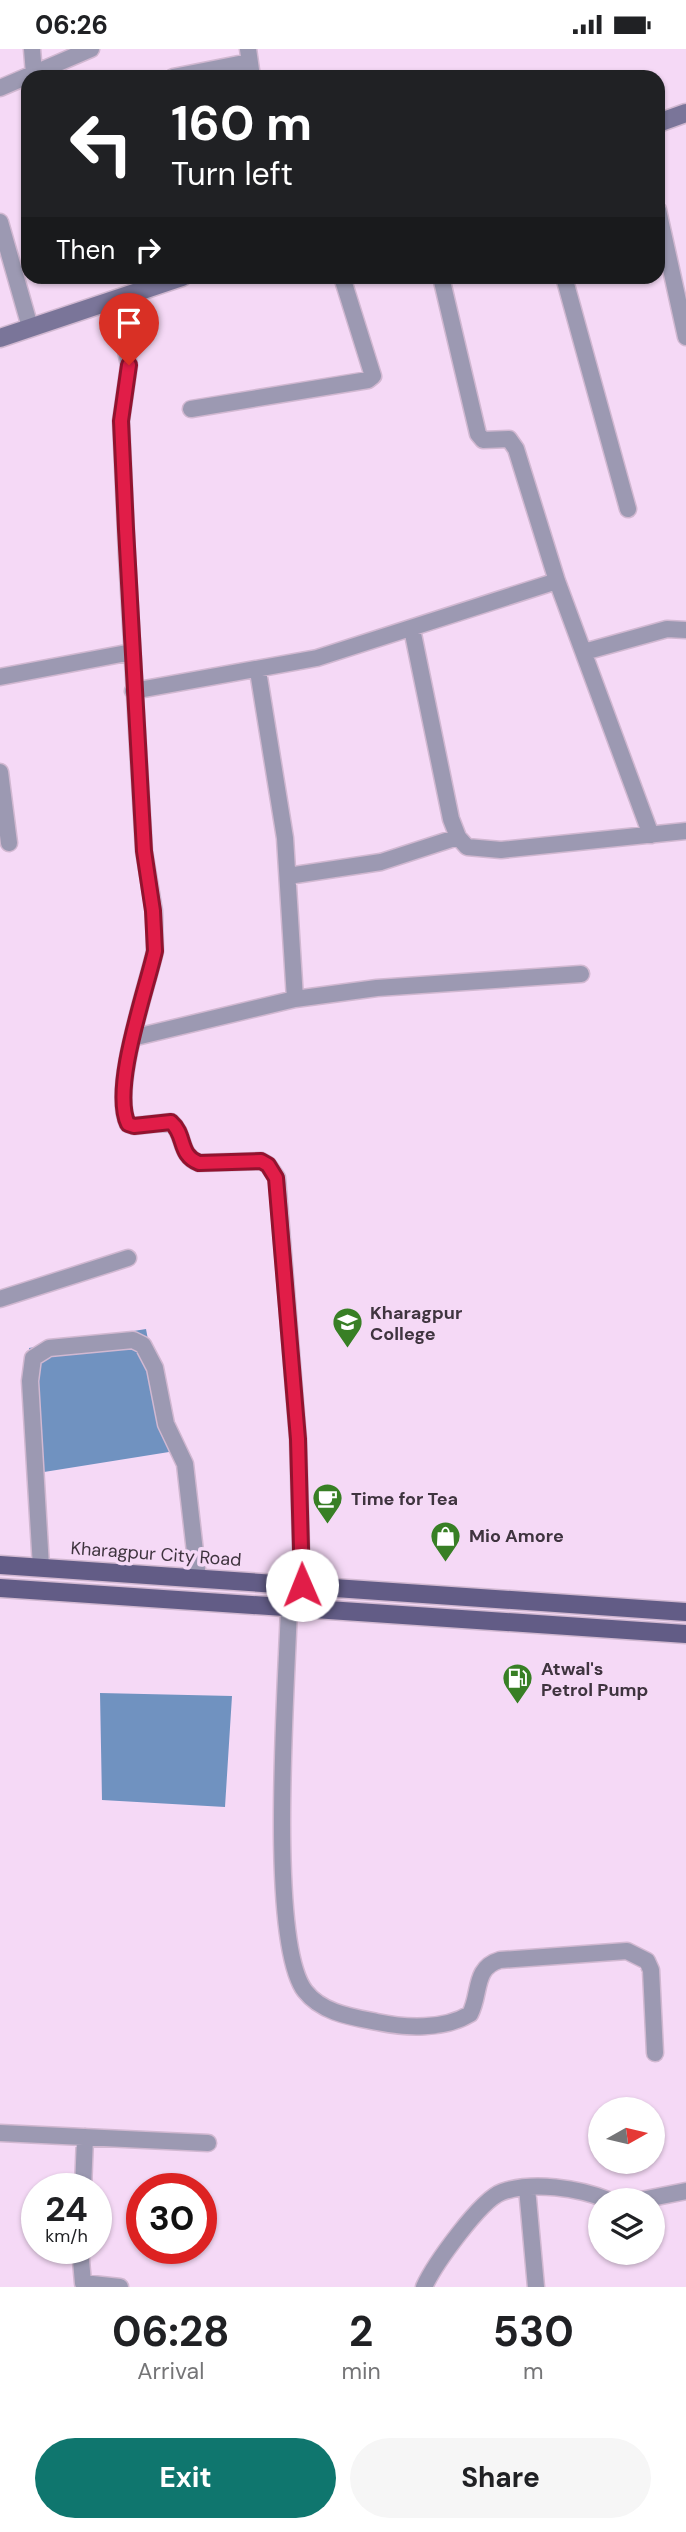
<!DOCTYPE html>
<html lang="en">
<head>
<meta charset="utf-8">
<style>
  body { margin:0; font-family:"DM Sans",sans-serif; background:#f6f6f6; color:#202124; height:100vh; display:flex; flex-direction:column; font-size:26px; white-space:nowrap }
  * { box-sizing:border-box; margin:0 }
  p { font-size:23px; color:#757577 }
  .icon { flex:none; width:38px; height:38px; fill:none; stroke:currentColor; stroke-width:2; stroke-linecap:round; stroke-linejoin:round }
  .map { position:relative; height:2238px; overflow:hidden }
  .side { display:flex; flex-direction:column; background:#fff; flex:1 }
  .side>* { flex:none }
  .hud { position:absolute; left:21px; top:21px; width:644px; height:214px; border-radius:21px; box-shadow:0 2px 5px #0004; background:#202124; color:#fff; overflow:hidden }
  .needle { width:46px; rotate:82deg }
  .tools { position:absolute; left:588px; top:2048px; display:grid; gap:14px }
  .tools a { display:grid; place-items:center; width:77px; height:77px; border-radius:50%; background:#fff; box-shadow:0 2px 5px #0004; font-size:35px }
  .speed { position:absolute; left:21px; top:2124px; display:flex; gap:14px; font-size:35px; font-weight:700; text-align:center }
  .speed>* { display:grid; place-content:center; width:91px; height:91px; border-radius:50%; background:#fff; box-shadow:0 2px 5px #0004; line-height:1 }
  .speed small { font-size:18px; font-weight:400 }
  .speed .limit { border:10px solid #d22; background:#fff; color:#111 }
  .pin { position:absolute; display:grid; place-items:center; width:60px; height:60px; color:#fff; margin:-72px -30px; border-radius:50% 50% 50% 0; rotate:-45deg; box-shadow:0 0 7px #0007 }
  .pin .icon { rotate:45deg }
  .me { position:absolute; width:77px; margin:-38px; rotate:359deg; stroke-linejoin:round; filter:drop-shadow(0 0 5px #0008) }
  .turn { display:flex; align-items:center; gap:24px; height:147px; padding:0 35px; font-size:32px }
  .turn .icon { width:91px; height:91px; stroke-width:2.5 }
  .turn b { display:block; font-size:49px; line-height:60px }
  .then { display:flex; align-items:center; height:66px; padding:0 35px; background:#0003; gap:14px; font-size:26px }
  .eta { display:flex; justify-content:space-evenly; align-items:center; height:119px; text-align:center }
  .eta b { font-size:42px; font-weight:700; line-height:49px }
  .cta { display:flex; gap:14px; margin-top:auto; padding:14px 35px }
  .cta a { flex:1; height:80px; border-radius:42px; background:#0f766e; color:#fff; font-size:28px; font-weight:700; line-height:80px; text-align:center }
  .cta a+a { background:#f6f6f6; color:#202124 }
  .status { display:flex; justify-content:space-between; align-items:center; height:49px; padding:0 35px; background:#fff; direction:ltr }
  .status svg { height:19px; fill:currentColor }
  .map>svg:first-child { display:block }
  .water { fill:#7092c0 }
  .lines { fill:none; stroke-linecap:round; stroke-linejoin:round }
  .street-casing { stroke:#d1b8d1; stroke-width:19 }
  .secondary-casing { stroke:#d1b8d1; stroke-width:21 }
  .primary-casing { stroke:#d1b8d1; stroke-width:21 }
  .street { stroke:#9c99b2; stroke-width:16 }
  .secondary { stroke:#7a7599; stroke-width:18 }
  .primary { stroke:#625c86; stroke-width:18 }
  .route-casing { stroke:#92132f; stroke-width:18 }
  .route { stroke:#e11d48; stroke-width:12 }
  .labels { text-anchor:middle; stroke-width:7; stroke-linejoin:round; paint-order:stroke }
  .poi-label { font-size:18px; font-weight:bold; fill:#3f343f; stroke:#f5d9f6; text-anchor:start }
  .street-label { font-size:18px; fill:#3f343f; stroke:#f5d9f6 }
</style>
</head>
<body>
<div class="status"><b>06:26</b><svg viewBox="0 0 49 12"><path d="M0 12V9h3v3zM5 12V6h3v6zM10 12V3h3v9zM15 12V0h3v12zM26 1h20v11H26zM47 4h2v5h-2z"/></svg></div>
<div class="map">
<svg width="686" height="2238" viewBox="0 0 686 2238">
  <rect width="100%" height="100%" fill="#f5d9f6"/>
  <path class="water" d="M146,1280L169,1403L44,1423L29,1299Z
    M100,1644L232,1647L225,1758L102,1751Z"/>
  <g class="lines">
    <defs>
      <path id="street" d="M32,0L34,25
        M248,0L252,28
        M173,28L249,13
        M0,39L91,0
        M658,161L686,288
        M0,173L30,278
        M441,228L478,385L483,391L509,390L516,400L557,532L651,786
        M564,228L628,460
        M115,250L129,316L121,372L127,507L144,802L154,862L155,902C146,941 111,1041 128,1075L134,1077L171,1073C186,1086 178,1106 199,1114L261,1112L268,1116L277,1129L298,1390L302,1536
        M191,360L368,331L373,327L342,228
        M412,580L451,770L458,788L467,798L501,801L686,782
        M584,603L667,580L686,581
        M258,622L285,789L295,950
        M0,628L132,603
        M133,642L317,609L557,532
        M0,723L9,794
        M288,827L381,813L458,788
        M132,989L295,950L377,939L581,925
        M0,1250L128,1209
        M41,1518L30,1332L33,1309L49,1299L133,1291L143,1296L155,1319L166,1375L185,1415L198,1529
        M289,1558C287,1631 267,1892 305,1942C322,1964 352,1968 377,1973C405,1979 444,1981 470,1965C481,1944 473,1919 500,1911L627,1902L647,1912L651,1921L655,2004
        M0,2084L208,2094
        M527,2139L536,2238
        M83,2140L85,2088
        M641,2151L686,2142
        M80,2200L83,2234L120,2238
        M424,2238C434,2216 480,2151 502,2143C532,2132 579,2139 608,2151"/>
      <path id="secondary" d="M658,74L686,64
        M0,289L182,228"/>
      <path id="primary" d="M0,1516L686,1563
        M0,1539L686,1585"/>
    </defs>
    <use href="#street" class="street-casing"/>
    <use href="#secondary" class="secondary-casing"/>
    <use href="#primary" class="primary-casing"/>
    <use href="#street" class="street"/>
    <use href="#secondary" class="secondary"/>
    <use href="#primary" class="primary"/>
  </g>
  <g class="lines">
    <defs>
      <path id="route" d="M129,316L121,372L126,480L144,802L153,862L155,902C146,942 111,1039 128,1075L134,1077L171,1073C186,1086 178,1106 199,1114L261,1112L268,1116L276,1129L298,1390L302,1536"/>
    </defs>
    <use href="#route" class="route-casing"/>
    <use href="#route" class="route"/>
  </g>
  <defs>
    <symbol id="university-pin" viewBox="-11 -11 22 30"><path d="M0 17L-7.5 6A9.5 9.5 0 1 1 7.5 6Z" fill="#387f25" stroke="#f5d9f6"/><path d="M0-5L7-2L0 1L-7-2ZM-4 1L0 2.5L4 1V4Q0 6-4 4Z" fill="#fff"/></symbol>
    <symbol id="cafe-pin" viewBox="-11 -11 22 30"><path d="M0 17L-7.5 6A9.5 9.5 0 1 1 7.5 6Z" fill="#387f25" stroke="#f5d9f6"/><path d="M-5.5-4.5H6V0H3Q3 3.5 0 3.5H-2.5Q-5.5 3.5-5.5 0ZM3-3.2v2h1.7v-2ZM-6 4.5H4V6H-6Z" fill="#fff"/></symbol>
    <symbol id="shop-pin" viewBox="-11 -11 22 30"><path d="M0 17L-7.5 6A9.5 9.5 0 1 1 7.5 6Z" fill="#387f25" stroke="#f5d9f6"/><path d="M-5-2.5h2.3a2.7 3.5 0 0 1 5.4 0H5L5.5 6h-11ZM-1.5-2.5h3a1.5 2.3 0 0 0-3 0Z" fill="#fff"/></symbol>
    <symbol id="fuel-pin" viewBox="-11 -11 22 30"><path d="M0 17L-7.5 6A9.5 9.5 0 1 1 7.5 6Z" fill="#387f25" stroke="#f5d9f6"/><path d="M-5.5-6h7V0h2V4h1.3V-2.5L3-4.5l.8-.8L6-3V5H2.5V1h-1V6h-7ZM-4.2-4.7v3.2H.2V-4.7Z" fill="#fff"/></symbol>
  </defs>
  <g fill-rule="evenodd">
    <use href="#university-pin" x="330" y="1256" width="35" height="47"/>
    <use href="#cafe-pin" x="310" y="1432" width="35" height="47"/>
    <use href="#shop-pin" x="428" y="1470" width="35" height="47"/>
    <use href="#fuel-pin" x="500" y="1612" width="35" height="47"/>
  </g>
  <g class="labels">
    <g class="poi-label">
      <text x="370" y="1270">Kharagpur<tspan x="370" dy="21">College</tspan></text>
      <text x="351" y="1456">Time for Tea</text>
      <text x="469" y="1493">Mio Amore</text>
      <text x="541" y="1626">Atwal's<tspan x="541" dy="21">Petrol Pump</tspan></text>
    </g>
    <g class="street-label">
      <text transform="translate(156 1505) rotate(4)" y="6">Kharagpur City Road</text>
    </g>
  </g>
</svg>
<div class="tools">
<a><svg class="needle" viewBox="-14 -14 28 28"><path d="M0-13l5 13h-10z" fill="#e53935"/><path d="M0 13l5-13h-10z" fill="#757577"/></svg></a>
<a><svg class="icon" aria-label="layers" viewBox="0 0 24 24"><path d="M12 4l9 5-9 5-9-5zM3 14l9 5 9-5"/></svg></a>
</div>
<div class="speed"><div>24<small>km/h</small></div><div class="limit">30</div></div>
<div class="pin" style="left:129px;top:316px;background:#d93025"><svg class="icon" aria-label="arrive" viewBox="0 0 24 24"><path d="M6 21V4h12l-3 4 3 4H6"/></svg></div>
<svg class="me" style="left:302px;top:1536px" viewBox="-20 -20 40 40"><circle r="19" fill="#fff"/><path d="M0-13L10 11 0 6-10 11z" fill="#e11d48"/></svg>
<div class="hud">
<div class="turn"><svg class="icon" aria-label="left" viewBox="0 0 24 24"><path d="M17 20v-9H6M10 6l-5 5 5 5"/></svg><div><b>160 m</b>Turn left</div></div>
<div class="then">Then<svg class="icon" aria-label="right" viewBox="0 0 24 24"><path d="M7 20v-9h11M14 6l5 5-5 5"/></svg></div>
</div>
</div>
<section class="side">
<div class="eta">
<div><b>06:28</b><p>Arrival</p></div>
<div><b>2</b><p>min</p></div>
<div><b>530</b><p>m</p></div>
</div>
<div class="cta"><a>Exit</a><a>Share</a></div>
</section>
</body>
</html>
